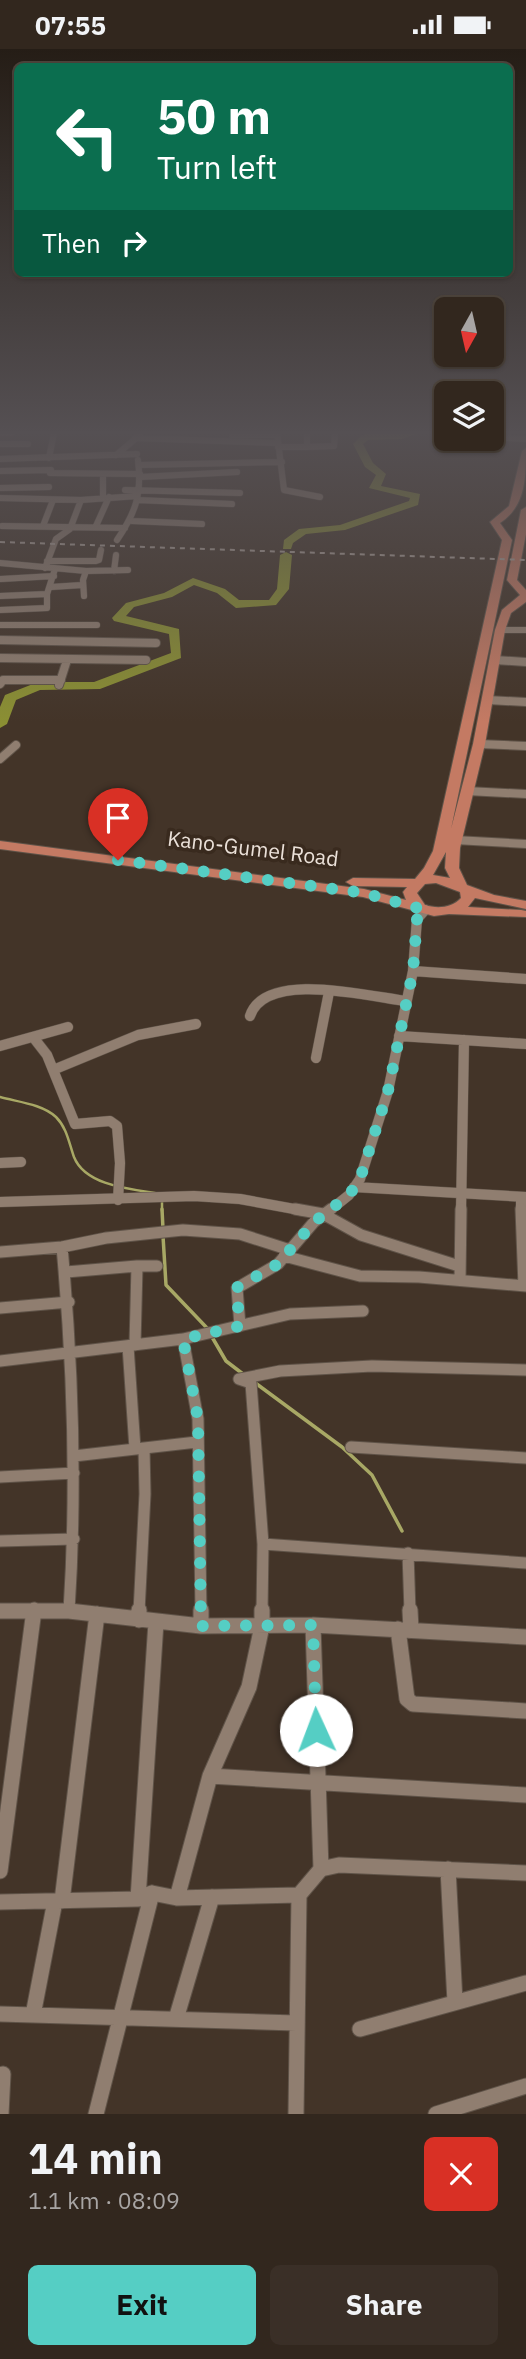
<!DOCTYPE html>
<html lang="en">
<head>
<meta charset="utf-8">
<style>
  body { margin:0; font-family:"IBM Plex Sans",sans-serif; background:#3a2f27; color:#f1f3f6; height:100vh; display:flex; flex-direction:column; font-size:26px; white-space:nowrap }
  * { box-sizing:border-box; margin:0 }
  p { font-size:23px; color:#a8a5a4 }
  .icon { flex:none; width:38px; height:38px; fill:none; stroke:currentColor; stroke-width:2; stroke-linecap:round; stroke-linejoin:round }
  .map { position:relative; height:2065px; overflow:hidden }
  .panel { display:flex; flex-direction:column; background:#32271e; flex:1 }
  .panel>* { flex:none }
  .banner { position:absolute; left:14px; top:14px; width:499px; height:214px; border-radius:10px; box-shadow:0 2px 5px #0004,0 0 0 2px #4d443c; background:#0b6e4f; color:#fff; overflow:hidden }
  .needle { width:46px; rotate:188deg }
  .fabs { position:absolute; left:434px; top:248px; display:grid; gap:14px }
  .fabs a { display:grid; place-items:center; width:70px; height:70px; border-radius:10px; background:#32271e; box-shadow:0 2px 5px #0004,0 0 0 2px #4d443c; font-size:35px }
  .pin { position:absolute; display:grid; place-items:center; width:60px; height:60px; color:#fff; margin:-72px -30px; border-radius:50% 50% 50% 0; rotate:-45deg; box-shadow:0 0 7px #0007 }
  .pin .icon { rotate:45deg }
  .me { position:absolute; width:77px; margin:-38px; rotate:358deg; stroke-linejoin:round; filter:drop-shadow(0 0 5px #0008) }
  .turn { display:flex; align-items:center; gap:24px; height:147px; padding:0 28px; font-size:32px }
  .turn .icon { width:91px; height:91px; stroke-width:2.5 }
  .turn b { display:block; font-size:49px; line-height:60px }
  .then { display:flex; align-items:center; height:66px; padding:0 28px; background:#0003; gap:14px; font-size:26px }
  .round { display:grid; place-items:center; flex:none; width:74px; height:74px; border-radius:10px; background:#3a2f27 }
  .headline { display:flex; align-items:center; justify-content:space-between; height:119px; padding:0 28px }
  h1 { font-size:42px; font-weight:700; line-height:52px }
  .primary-button { display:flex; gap:14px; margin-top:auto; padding:14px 28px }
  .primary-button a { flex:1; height:80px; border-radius:10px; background:#55cec4; color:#111; font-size:28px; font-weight:700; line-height:80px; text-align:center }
  .primary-button a+a { background:#3a2f27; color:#f1f3f6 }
  .status { display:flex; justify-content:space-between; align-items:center; height:49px; padding:0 35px; background:#32271e; direction:ltr }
  .status svg { height:19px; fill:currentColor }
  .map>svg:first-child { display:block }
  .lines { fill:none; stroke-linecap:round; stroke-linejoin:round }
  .stream-far1 { stroke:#a8a865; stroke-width:2.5 }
  .stream { stroke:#a8a865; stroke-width:3.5 }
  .river { fill:#8b8f33; fill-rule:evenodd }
  .street-far4-casing { stroke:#5f5348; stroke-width:7 }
  .street-far3-casing { stroke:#5f5348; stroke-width:10 }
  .street-far2-casing { stroke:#5f5348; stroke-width:11 }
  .street-far1-casing { stroke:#5f5348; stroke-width:13 }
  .street-casing { stroke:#5f5348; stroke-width:17 }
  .primary-casing { stroke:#5f5348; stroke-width:2 }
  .street-far4 { stroke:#907e70; stroke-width:6 }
  .street-far3 { stroke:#907e70; stroke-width:8 }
  .street-far2 { stroke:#907e70; stroke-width:10 }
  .street-far1 { stroke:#907e70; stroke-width:11 }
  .street { stroke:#907e70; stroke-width:15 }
  .primary { fill:#c47a63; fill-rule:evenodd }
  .rail { stroke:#b2a69d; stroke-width:2; stroke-dasharray:5 5; stroke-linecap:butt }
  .route { stroke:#55cec4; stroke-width:12; stroke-dasharray:0 21.6 }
  .labels { text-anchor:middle; stroke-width:7; stroke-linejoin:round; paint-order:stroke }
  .street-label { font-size:21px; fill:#ebe1d9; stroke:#392a1e }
</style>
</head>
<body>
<div class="status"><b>07:55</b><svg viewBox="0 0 49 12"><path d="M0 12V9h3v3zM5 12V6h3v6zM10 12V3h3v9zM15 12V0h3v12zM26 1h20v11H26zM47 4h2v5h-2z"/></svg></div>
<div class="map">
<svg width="526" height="2065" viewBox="0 0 526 2065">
  <rect width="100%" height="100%" fill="#433428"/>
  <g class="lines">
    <path class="stream-far1" d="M0,1048C18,1053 42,1055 56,1068C67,1079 69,1094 74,1108C85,1136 129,1140 155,1144
      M162,1152V1162"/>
    <path class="stream" d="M162,1160L163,1180
      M163,1187L166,1236L207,1279
      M212,1288L226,1312L243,1325
      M254,1333L342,1398L372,1426L402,1482"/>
    <path class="river" d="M376,384H419L402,390L368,391L363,395L373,414L386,425L381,437L420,445L418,456L345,481L306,485L293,494L291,500H283L284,491L299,480L340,476L409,452L410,449L369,439L376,426L365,418L353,395L362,386Z
      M286,503L292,506L289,540L276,556L236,559L217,544L194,536L172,548L134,558L126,567L179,580L181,609L100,640L40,641L16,651L7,675L0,679V658L5,646L38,633H94L171,604L169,585L114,572L112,569L126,554L164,544L193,529L225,540L239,551H269L277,540L280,506Z"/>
    <defs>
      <path id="street-far4" d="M0,384H12
        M277,384L284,441L320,448
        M232,386H277
        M492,388L526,390
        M135,389L278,394
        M0,395H28
        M278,398H307V384
        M307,398L334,397L335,384
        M116,406L140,386
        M49,409L54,384
        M0,410L137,405
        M139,416L282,413
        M0,422L51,421
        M50,424L140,425
        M103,425V448
        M140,428L237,423
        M0,439L49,438
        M125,441L240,444
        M0,449L81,451L137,447
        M137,451L232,455
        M132,472L202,475
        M2,477L125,479
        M43,477L53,451
        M96,477L109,448
        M117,491C136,463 142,445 138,411
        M47,512H96L99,511L101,501
        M0,514L86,522L128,521
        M45,519L56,490L70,480L81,451
        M114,522L116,506
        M1,530L54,527
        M51,538L82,536
        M0,547L47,545
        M84,547L83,531L86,522
        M0,561L47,559V545L55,520
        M0,576H97
        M500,581H526"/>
      <path id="street-far3" d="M0,591L156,594
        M0,609L146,611
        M495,611L526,613
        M0,635L3,631H61
        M59,636L67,611
        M488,651L526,653
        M479,695L526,697
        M0,710L16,696
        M467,742L526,745
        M455,791L526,795"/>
      <path id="street-far2" d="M413,922L526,930
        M250,967C265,921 368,947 405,952
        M399,987L526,995
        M33,988L47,1006L75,1075L110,1072L117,1077L120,1114L118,1151
        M0,997L68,978
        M316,1009L329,943
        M53,1021L138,986L196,975
        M0,1114L21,1113
        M354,1138L526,1148
        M521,1148V1162
        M0,1153L194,1147L240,1150L305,1162
        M329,1162L349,1146L360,1130L388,1042L413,922L417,870L425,861
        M461,1162L464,991"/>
      <path id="street-far1" d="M295,1160L323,1165L361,1186L459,1217
        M521,1160L524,1237
        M62,1198C73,1319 77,1440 69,1562
        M0,1203L62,1198L106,1189L183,1181L240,1185L290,1201
        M284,1207L360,1227L419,1228L526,1237
        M137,1217H157
        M66,1223L137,1217L135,1296
        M460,1231L461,1160
        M0,1259L69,1253
        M240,1277L237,1239L278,1215L314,1173L331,1160
        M183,1290L198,1370L201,1563
        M128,1297L135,1400
        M0,1312L183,1290L290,1265L363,1262
        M239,1330L251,1334L263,1495L262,1563
        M240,1330L280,1322L372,1317L526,1321
        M351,1398L526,1409
        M74,1407L197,1393
        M0,1428L74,1424
        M0,1492L74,1490
        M263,1495L526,1514
        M408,1504L410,1563
        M0,1562L75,1563
        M139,1563L145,1445L144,1399"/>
      <path id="street" d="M201,1561V1577
        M410,1561L411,1580
        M0,1562H69L201,1577L313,1576L526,1588
        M139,1571V1561
        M313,1576L321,1820
        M398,1580L407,1650L413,1655L526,1662
        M210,1727L526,1746
        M448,1820L455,1953
        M0,1822L34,1561
        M177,1849L210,1727L249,1638L262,1577V1561
        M138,1850L156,1573
        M62,1852L97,1565
        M0,1853L138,1850L152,1844L177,1849L299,1846
        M0,1965L296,1974
        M33,1966L55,1852
        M176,1970L212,1848
        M360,1980L526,1934
        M1,2065L3,2025
        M96,2065L152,1844
        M296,2065L299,1846L321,1820L339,1816L526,1824
        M436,2065L526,2037"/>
      <path id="primary" d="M526,399C526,428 526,457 500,474L512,491L451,780L473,695L495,581L502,561L520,546L507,531L521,461L526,458V485L517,531L526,541V553L511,564L505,581L485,695L460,799L459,819L467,836L494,846L526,852V860L475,849L468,858L521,861L526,862V868L449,865L434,867L363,848L0,800V792L364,840L406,851L403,843L407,838L353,837L346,833L353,829L415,830L424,819L433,802L502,491L490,473L509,457L522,402ZM446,803L445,819L450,829L433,826ZM436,834L460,843L461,849C452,859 437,860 425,856L417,844L425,835Z"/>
    </defs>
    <use href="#street-far4" class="street-far4-casing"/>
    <use href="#street-far3" class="street-far3-casing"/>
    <use href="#street-far2" class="street-far2-casing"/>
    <use href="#street-far1" class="street-far1-casing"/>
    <use href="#street" class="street-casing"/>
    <use href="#primary" class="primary-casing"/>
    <use href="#street-far4" class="street-far4"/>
    <use href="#street-far3" class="street-far3"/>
    <use href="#street-far2" class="street-far2"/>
    <use href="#street-far1" class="street-far1"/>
    <use href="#street" class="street"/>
    <use href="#primary" class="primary"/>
    <path class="rail" d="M0,493L526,511"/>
  </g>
  <linearGradient id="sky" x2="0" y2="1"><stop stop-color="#251d16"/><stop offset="0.57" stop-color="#555053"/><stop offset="1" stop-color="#555053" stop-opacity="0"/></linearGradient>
  <rect width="526" height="673" fill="url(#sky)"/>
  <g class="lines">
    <path class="route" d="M118,811L364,844L425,861L417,870L413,922L388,1042L360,1130L349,1146L314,1173L278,1215L236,1239L240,1277L183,1290L198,1370L201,1577L313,1576L316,1681"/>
  </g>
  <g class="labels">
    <g class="street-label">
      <text transform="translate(253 800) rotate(7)" y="7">Kano-Gumel Road</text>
    </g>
  </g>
</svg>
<div class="fabs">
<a><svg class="needle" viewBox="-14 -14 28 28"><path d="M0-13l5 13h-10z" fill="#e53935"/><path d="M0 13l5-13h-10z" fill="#a8a5a4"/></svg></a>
<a><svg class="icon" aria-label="layers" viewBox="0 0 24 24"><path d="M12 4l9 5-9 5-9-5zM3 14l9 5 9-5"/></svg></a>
</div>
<div class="pin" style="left:118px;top:811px;background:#d93025"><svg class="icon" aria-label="arrive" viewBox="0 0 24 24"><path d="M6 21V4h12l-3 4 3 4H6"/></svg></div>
<svg class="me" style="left:316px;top:1681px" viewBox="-20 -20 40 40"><circle r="19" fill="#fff"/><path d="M0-13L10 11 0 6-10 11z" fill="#55cec4"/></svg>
<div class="banner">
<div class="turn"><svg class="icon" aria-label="left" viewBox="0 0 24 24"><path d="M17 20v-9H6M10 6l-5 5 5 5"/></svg><div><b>50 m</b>Turn left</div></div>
<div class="then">Then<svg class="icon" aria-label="right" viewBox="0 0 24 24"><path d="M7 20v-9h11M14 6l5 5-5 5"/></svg></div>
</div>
</div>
<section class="panel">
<div class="headline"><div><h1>14 min</h1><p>1.1 km · 08:09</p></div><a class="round" style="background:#d93025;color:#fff"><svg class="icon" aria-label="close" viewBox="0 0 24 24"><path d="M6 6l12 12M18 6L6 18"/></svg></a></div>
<div class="primary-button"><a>Exit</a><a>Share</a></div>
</section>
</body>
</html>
